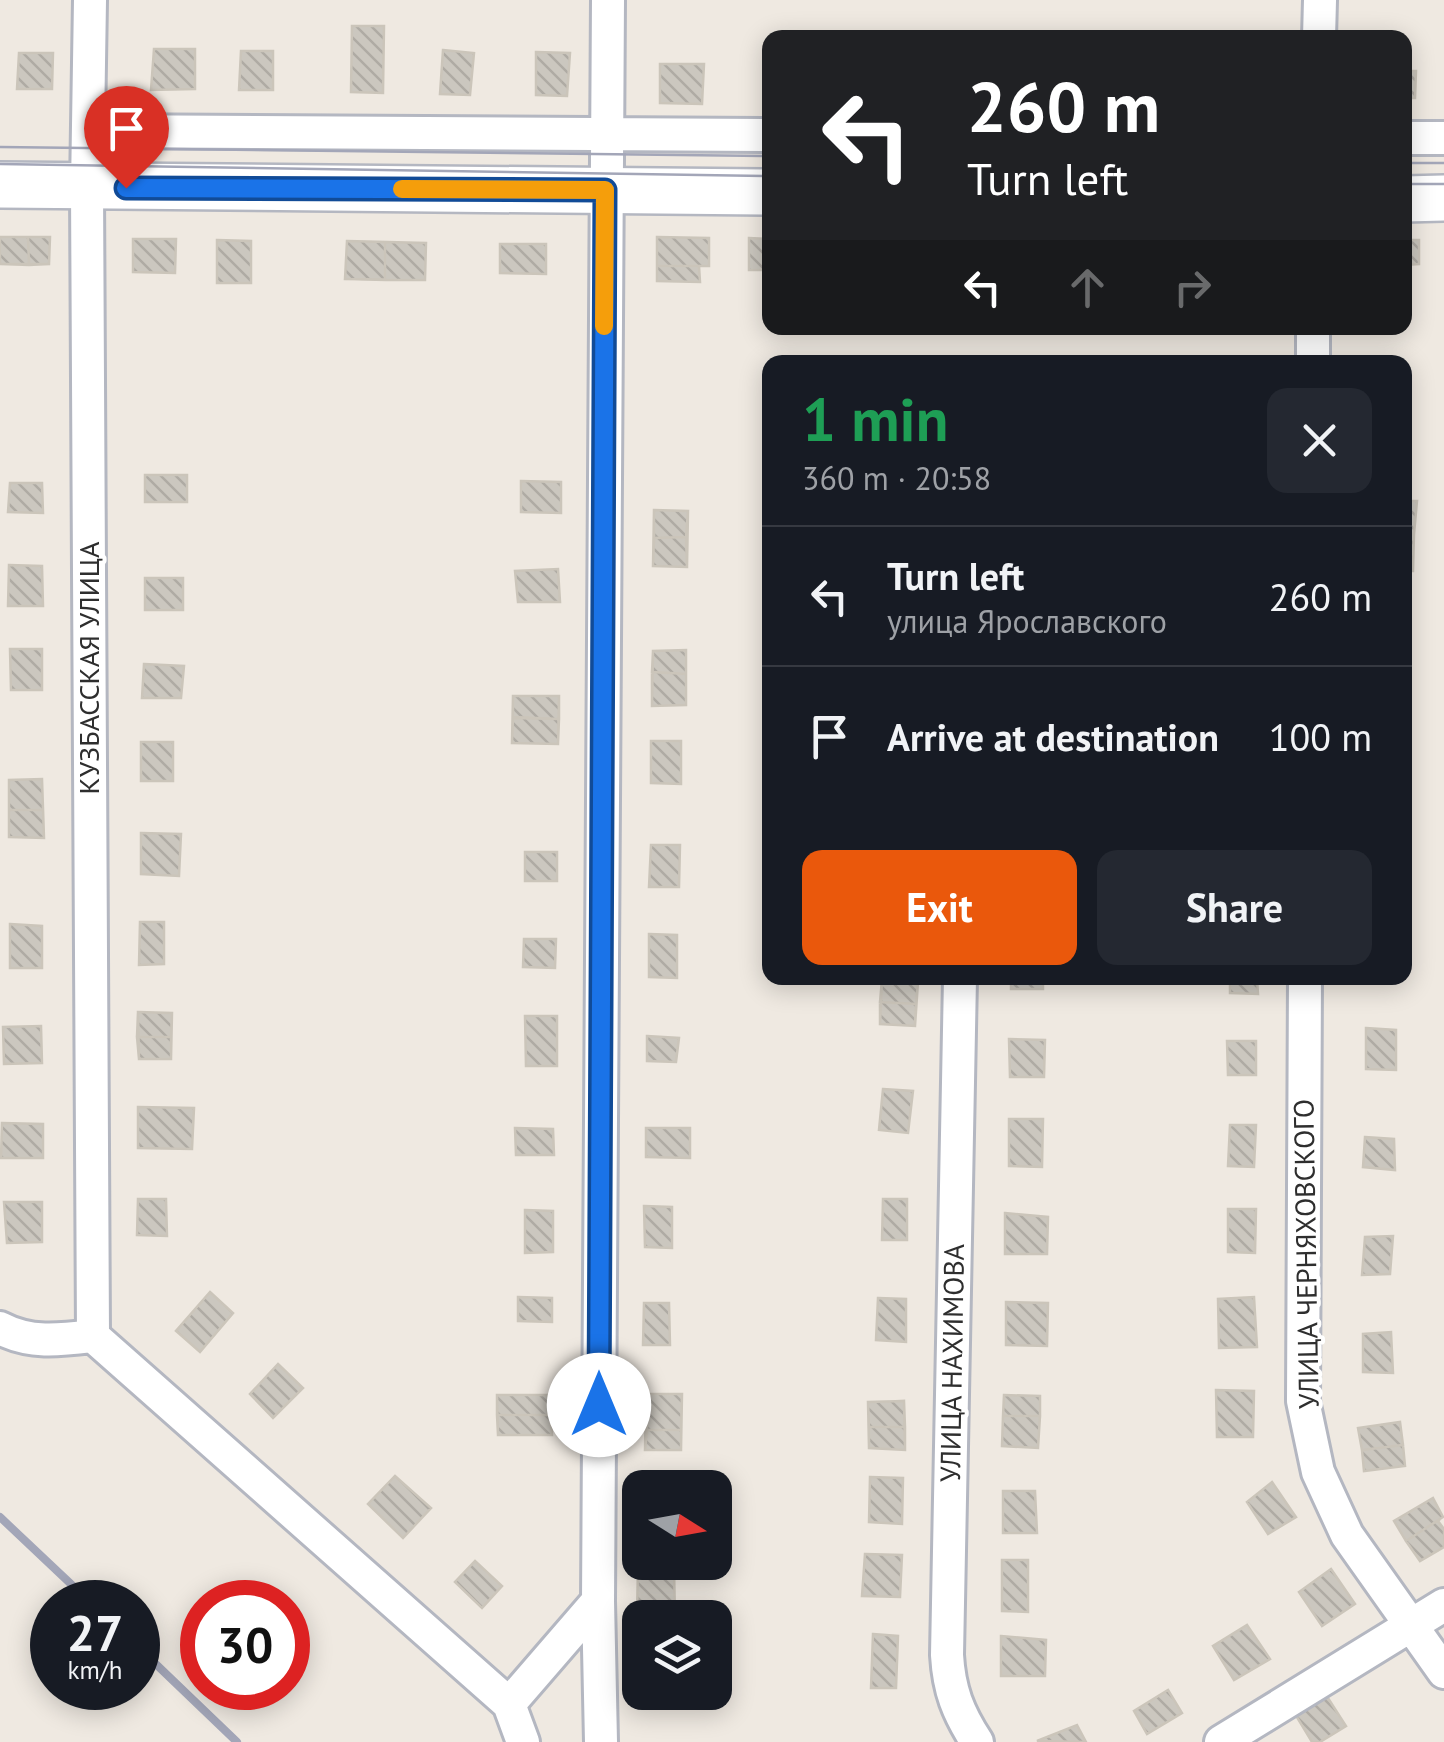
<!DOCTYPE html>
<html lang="en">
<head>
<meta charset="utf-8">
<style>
  body { margin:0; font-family:"PT Sans",sans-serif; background:#242831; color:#f1f3f6; height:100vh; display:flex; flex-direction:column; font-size:38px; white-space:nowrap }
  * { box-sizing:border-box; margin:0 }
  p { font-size:32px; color:#9ea1a6 }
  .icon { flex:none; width:55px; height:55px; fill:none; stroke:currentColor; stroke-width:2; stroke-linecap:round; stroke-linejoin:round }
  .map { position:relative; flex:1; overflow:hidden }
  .side { position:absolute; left:762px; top:355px; width:650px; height:630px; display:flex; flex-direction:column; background:#171b24; border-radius:20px; box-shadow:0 5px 25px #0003 }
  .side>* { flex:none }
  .hud { position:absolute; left:762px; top:30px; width:650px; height:305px; border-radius:20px; box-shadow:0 5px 25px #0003; background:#202124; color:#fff; overflow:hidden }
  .needle { width:65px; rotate:101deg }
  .fabs { position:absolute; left:622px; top:1470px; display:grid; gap:20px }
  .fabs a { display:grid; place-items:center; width:110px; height:110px; border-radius:20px; background:#171b24; box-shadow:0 5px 25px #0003; font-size:50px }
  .speed { position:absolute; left:30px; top:1580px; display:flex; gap:20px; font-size:50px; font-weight:700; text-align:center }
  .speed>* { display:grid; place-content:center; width:130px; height:130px; border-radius:50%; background:#171b24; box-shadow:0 5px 25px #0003; line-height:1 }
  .speed small { font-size:25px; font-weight:400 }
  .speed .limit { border:15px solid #d22; background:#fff; color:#111 }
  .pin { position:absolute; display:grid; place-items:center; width:85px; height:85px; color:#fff; margin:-102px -42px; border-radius:50% 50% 50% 0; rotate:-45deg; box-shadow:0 0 10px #0007 }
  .pin .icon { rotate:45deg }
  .me { position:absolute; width:110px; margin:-55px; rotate:0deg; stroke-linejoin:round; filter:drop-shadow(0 0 8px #0008) }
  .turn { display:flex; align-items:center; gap:35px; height:210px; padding:0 40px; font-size:45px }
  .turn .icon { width:130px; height:130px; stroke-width:2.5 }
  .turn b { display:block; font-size:70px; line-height:85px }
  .lanes { display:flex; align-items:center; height:95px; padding:0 40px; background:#0003; justify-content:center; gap:50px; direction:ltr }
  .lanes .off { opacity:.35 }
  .round { display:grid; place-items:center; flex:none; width:105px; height:105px; border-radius:20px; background:#242831 }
  .headline { display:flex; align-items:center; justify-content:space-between; height:170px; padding:0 40px }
  h1 { font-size:60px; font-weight:800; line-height:75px; color:#1e9e55 }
  .button { display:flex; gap:20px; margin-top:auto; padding:20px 40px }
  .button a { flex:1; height:115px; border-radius:20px; background:#ea580c; color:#fff; font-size:40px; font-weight:800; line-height:115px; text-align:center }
  .button a+a { background:#242831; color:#f1f3f6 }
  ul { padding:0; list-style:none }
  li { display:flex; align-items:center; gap:30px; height:140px; padding:0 40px; border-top:2px solid #363941 }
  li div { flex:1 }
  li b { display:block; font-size:38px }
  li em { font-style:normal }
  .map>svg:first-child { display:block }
  .building { fill:url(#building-back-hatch); stroke:#cbc5ba; stroke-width:2.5 }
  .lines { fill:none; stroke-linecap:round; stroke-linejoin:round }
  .street-casing { stroke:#b4b7c1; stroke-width:38 }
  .secondary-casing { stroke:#b4b7c1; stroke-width:50 }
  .street { stroke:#fff; stroke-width:32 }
  .secondary { stroke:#fff; stroke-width:45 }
  .tram { stroke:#a3a6b8; stroke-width:2.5 }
  .rail { stroke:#a3a6b8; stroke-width:8 }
  .route-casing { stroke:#114b97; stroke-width:25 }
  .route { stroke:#1a73e8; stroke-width:18 }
  .slow { stroke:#f59e0b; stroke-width:18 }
  .labels { text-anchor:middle; stroke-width:8; stroke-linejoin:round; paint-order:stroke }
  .street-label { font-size:28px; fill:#2e2e2e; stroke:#fff }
</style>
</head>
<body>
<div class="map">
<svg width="1444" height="1742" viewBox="0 0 1444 1742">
  <defs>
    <pattern id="building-back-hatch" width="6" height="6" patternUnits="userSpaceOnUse" patternTransform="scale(2.5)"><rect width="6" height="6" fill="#cbc7bf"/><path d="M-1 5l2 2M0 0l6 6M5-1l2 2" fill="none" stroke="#afaba4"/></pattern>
  </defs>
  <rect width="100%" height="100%" fill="#efe9e1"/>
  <path class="building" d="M352,26H384L383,93L351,92Z
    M154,49H195V89L151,90Z
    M443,50L474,53L470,95L440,94Z
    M241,51H273V90H239Z
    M536,52L570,53L567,96L536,95Z
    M19,53H53L52,89H17Z
    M764,62H770V104H764Z
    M660,64H704L702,104L660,103Z
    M1405,71H1416L1415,98H1405Z
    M0,237H50L49,264H0Z
    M0,237H28L29,265L0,264Z
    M28,237H50L49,264L29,265Z
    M657,237L709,238V266H657Z
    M749,238L770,239V270H749Z
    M133,239H176L175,273L133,272Z
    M217,240L251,241V283H217Z
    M1405,240H1419V264L1405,265Z
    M347,241L426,243L425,280L345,279Z
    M347,241L385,242V280L345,279Z
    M385,242L426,243L425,280H385Z
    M500,244H546V274L500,273Z
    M657,266H699L700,282L657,281Z
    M145,475H187V502H145Z
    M521,481L561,482V513L521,512Z
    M10,483H42L43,513L8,512Z
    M1405,501H1417L1414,534H1405Z
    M654,510L688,511L687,567L653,566Z
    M654,510L688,511L686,537L654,538Z
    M1405,534H1414L1413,571H1405Z
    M686,537L687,567L653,566L654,538Z
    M9,565L42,566L43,606H8Z
    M558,569L560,602H518L515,571Z
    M145,578H183V610H145Z
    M10,649H42V690H11Z
    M686,650V705L652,706L653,651Z
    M686,650V674L652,672L653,651Z
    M144,664L184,666L181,698H142Z
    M652,672L686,674V705L652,706Z
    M513,696H559L558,744L512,743Z
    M513,696H559V719L513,717Z
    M513,718L559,719L558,744L512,743Z
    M651,741H681V784L651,783Z
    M141,742H173V781H141Z
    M42,779L43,810H9V780Z
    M42,779L44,838L9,837V780Z
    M9,810H43L44,838L9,837Z
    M141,833L181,834L179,876L141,874Z
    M651,845H680L679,887H649Z
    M525,852H557V881H525Z
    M140,922H164V964L139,965Z
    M10,924L42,926V968H10Z
    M649,934L677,935V978L649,977Z
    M524,939H556L555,968L523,967Z
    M1011,978H1043V989H1011Z
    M1230,978H1257L1258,994L1230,993Z
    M882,979L918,982L915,1026L880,1024Z
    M882,979L918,982L916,1004L880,1002Z
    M880,1002L916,1004L915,1026L880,1024Z
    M880,1002L916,1004L915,1026L880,1024Z
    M138,1012L172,1013L171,1059H139Z
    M138,1012L172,1013L171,1037H137Z
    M525,1016H557V1066H526Z
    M41,1026L42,1063L4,1064L3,1027Z
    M1366,1028L1396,1030V1070L1366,1069Z
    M647,1036L679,1038L676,1062L647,1061Z
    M137,1037H171V1059H139Z
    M1009,1039L1045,1040L1044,1077H1010Z
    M1227,1041H1256V1075H1228Z
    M883,1089L913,1091L908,1133L879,1130Z
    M138,1107L194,1108L192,1149L138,1148Z
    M1009,1119H1043L1042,1167L1009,1166Z
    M2,1123L43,1124V1158H1Z
    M1230,1125H1256L1254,1167L1228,1166Z
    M515,1128L553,1129L554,1155H516Z
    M646,1128H690V1158L646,1157Z
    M1365,1137L1394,1139L1395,1170L1363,1167Z
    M138,1199H166L167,1236L137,1235Z
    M883,1199H907V1240H882Z
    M4,1202H42V1242L7,1243Z
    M644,1206L672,1207V1248L645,1247Z
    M1228,1209H1256L1255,1253L1228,1252Z
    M525,1210L553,1211V1252L525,1253Z
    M1005,1213L1048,1217L1047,1254H1005Z
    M1393,1236L1390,1274L1362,1275L1365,1237Z
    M210,1292L233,1313L200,1352L176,1331Z
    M518,1297L552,1298V1322L518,1321Z
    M1254,1297L1257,1347L1219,1348L1218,1299Z
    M878,1298L906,1299V1342L876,1340Z
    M1006,1302L1048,1303L1047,1346L1006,1345Z
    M644,1303H669L670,1345H643Z
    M1391,1332L1393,1373L1363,1372V1334Z
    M278,1364L303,1388L273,1418L250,1394Z
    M1216,1390L1254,1391L1253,1437H1217Z
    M646,1394H682L681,1450H645Z
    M646,1394H682L681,1430H647Z
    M497,1395H551L552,1435H498Z
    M497,1395H551V1415H497Z
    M1004,1395L1040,1396V1416H1003Z
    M904,1401L905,1427H869L868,1402Z
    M904,1401L905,1450L869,1448L868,1402Z
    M497,1415H551L552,1435H498Z
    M1003,1416H1040L1038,1448L1002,1446Z
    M1400,1422L1403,1445L1362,1450L1358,1428Z
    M869,1427H905V1450L869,1448Z
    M647,1430H681V1450H645Z
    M1403,1445L1405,1466L1364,1471L1362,1450Z
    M395,1476L431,1508L403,1538L368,1504Z
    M870,1477L903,1478L902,1524L869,1522Z
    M641,1481H681V1488H641Z
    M1272,1482L1296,1517L1268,1534L1247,1502Z
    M1003,1491H1035L1037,1533H1003Z
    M1433,1498L1443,1517L1406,1541L1394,1521Z
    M1440,1519L1438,1521L1444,1529V1547L1420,1561L1406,1541Z
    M865,1554L902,1555L900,1597L862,1596Z
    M1002,1560H1028V1612L1002,1611Z
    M475,1561L502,1586L482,1608L455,1582Z
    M638,1567L674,1568L675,1615L637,1613Z
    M1331,1569L1355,1604L1322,1626L1299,1592Z
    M1247,1625L1270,1659L1234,1680L1213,1646Z
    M873,1634L898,1636L896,1688H871Z
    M1001,1636L1046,1640L1045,1676H1001Z
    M1168,1690L1182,1713L1147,1734L1134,1711Z
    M1326,1695L1346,1726L1320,1742H1312L1295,1714Z
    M1077,1725L1086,1742L1037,1741Z"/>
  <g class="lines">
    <defs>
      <path id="street" d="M90,0L87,188L93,1336
        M1319,38L1320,0
        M88,131L770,135
        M1405,138H1444
        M1313,362V328
        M960,978L947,1655C949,1690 958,1713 977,1742
        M1305,978L1303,1401L1318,1472L1347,1535L1444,1672
        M0,1328C30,1344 60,1340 93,1336
        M93,1336L509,1704L523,1742
        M509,1704L598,1601
        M601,1742L598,1601L608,0
        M1221,1742L1444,1605"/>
      <path id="secondary" d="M0,185L770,192
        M1405,199L1444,198"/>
    </defs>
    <use href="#street" class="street-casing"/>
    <use href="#secondary" class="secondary-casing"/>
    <use href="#street" class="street"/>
    <use href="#secondary" class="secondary"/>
    <path class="tram" d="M0,147L770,156
      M1405,163H1444
      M0,164L770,176
      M1405,184H1444"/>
    <path class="rail" d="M0,1517L90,1602
      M138,1647L237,1742"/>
  </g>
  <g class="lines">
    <defs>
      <path id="route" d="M126,188L605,190L599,1405"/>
    </defs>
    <use href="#route" class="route-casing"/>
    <use href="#route" class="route"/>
    <path class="slow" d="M402,189L605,190L604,326"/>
  </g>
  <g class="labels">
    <g class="street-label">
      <text transform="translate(89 668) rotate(-90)" y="10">КУЗБАССКАЯ УЛИЦА</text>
      <text transform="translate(1306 1254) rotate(-91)" y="10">УЛИЦА ЧЕРНЯХОВСКОГО</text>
      <text transform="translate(952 1363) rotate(-89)" y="10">УЛИЦА НАХИМОВА</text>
    </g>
  </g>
</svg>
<div class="fabs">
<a><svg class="needle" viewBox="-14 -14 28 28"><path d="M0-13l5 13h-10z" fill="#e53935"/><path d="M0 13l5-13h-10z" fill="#9ea1a6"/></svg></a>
<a><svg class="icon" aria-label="layers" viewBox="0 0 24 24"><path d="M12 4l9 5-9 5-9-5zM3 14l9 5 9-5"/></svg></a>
</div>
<div class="speed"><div>27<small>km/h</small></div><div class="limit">30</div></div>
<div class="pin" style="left:126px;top:188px;background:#d93025"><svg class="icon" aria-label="arrive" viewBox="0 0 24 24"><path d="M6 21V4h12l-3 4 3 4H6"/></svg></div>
<svg class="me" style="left:599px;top:1405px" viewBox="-20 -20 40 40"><circle r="19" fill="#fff"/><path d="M0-13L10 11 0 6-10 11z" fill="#1a73e8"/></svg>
<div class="hud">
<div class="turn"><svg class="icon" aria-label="left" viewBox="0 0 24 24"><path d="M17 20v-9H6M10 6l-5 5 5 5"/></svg><div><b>260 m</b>Turn left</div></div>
<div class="lanes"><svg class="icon" aria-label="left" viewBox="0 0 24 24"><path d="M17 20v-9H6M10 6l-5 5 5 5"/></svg><svg class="icon off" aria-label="ahead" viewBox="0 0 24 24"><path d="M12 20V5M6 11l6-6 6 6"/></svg><svg class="icon off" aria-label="right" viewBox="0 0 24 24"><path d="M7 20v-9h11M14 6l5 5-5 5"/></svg></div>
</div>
<section class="side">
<div class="headline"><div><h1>1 min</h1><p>360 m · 20:58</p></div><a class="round"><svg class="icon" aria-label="close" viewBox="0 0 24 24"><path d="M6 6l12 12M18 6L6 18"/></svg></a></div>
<ul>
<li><svg class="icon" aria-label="left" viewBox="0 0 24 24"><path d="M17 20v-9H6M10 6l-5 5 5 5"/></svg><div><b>Turn left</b><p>улица Ярославского</p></div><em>260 m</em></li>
<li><svg class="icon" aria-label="arrive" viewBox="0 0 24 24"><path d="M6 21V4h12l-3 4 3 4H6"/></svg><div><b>Arrive at destination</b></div><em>100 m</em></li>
</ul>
<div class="button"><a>Exit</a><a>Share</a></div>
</section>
</div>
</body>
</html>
